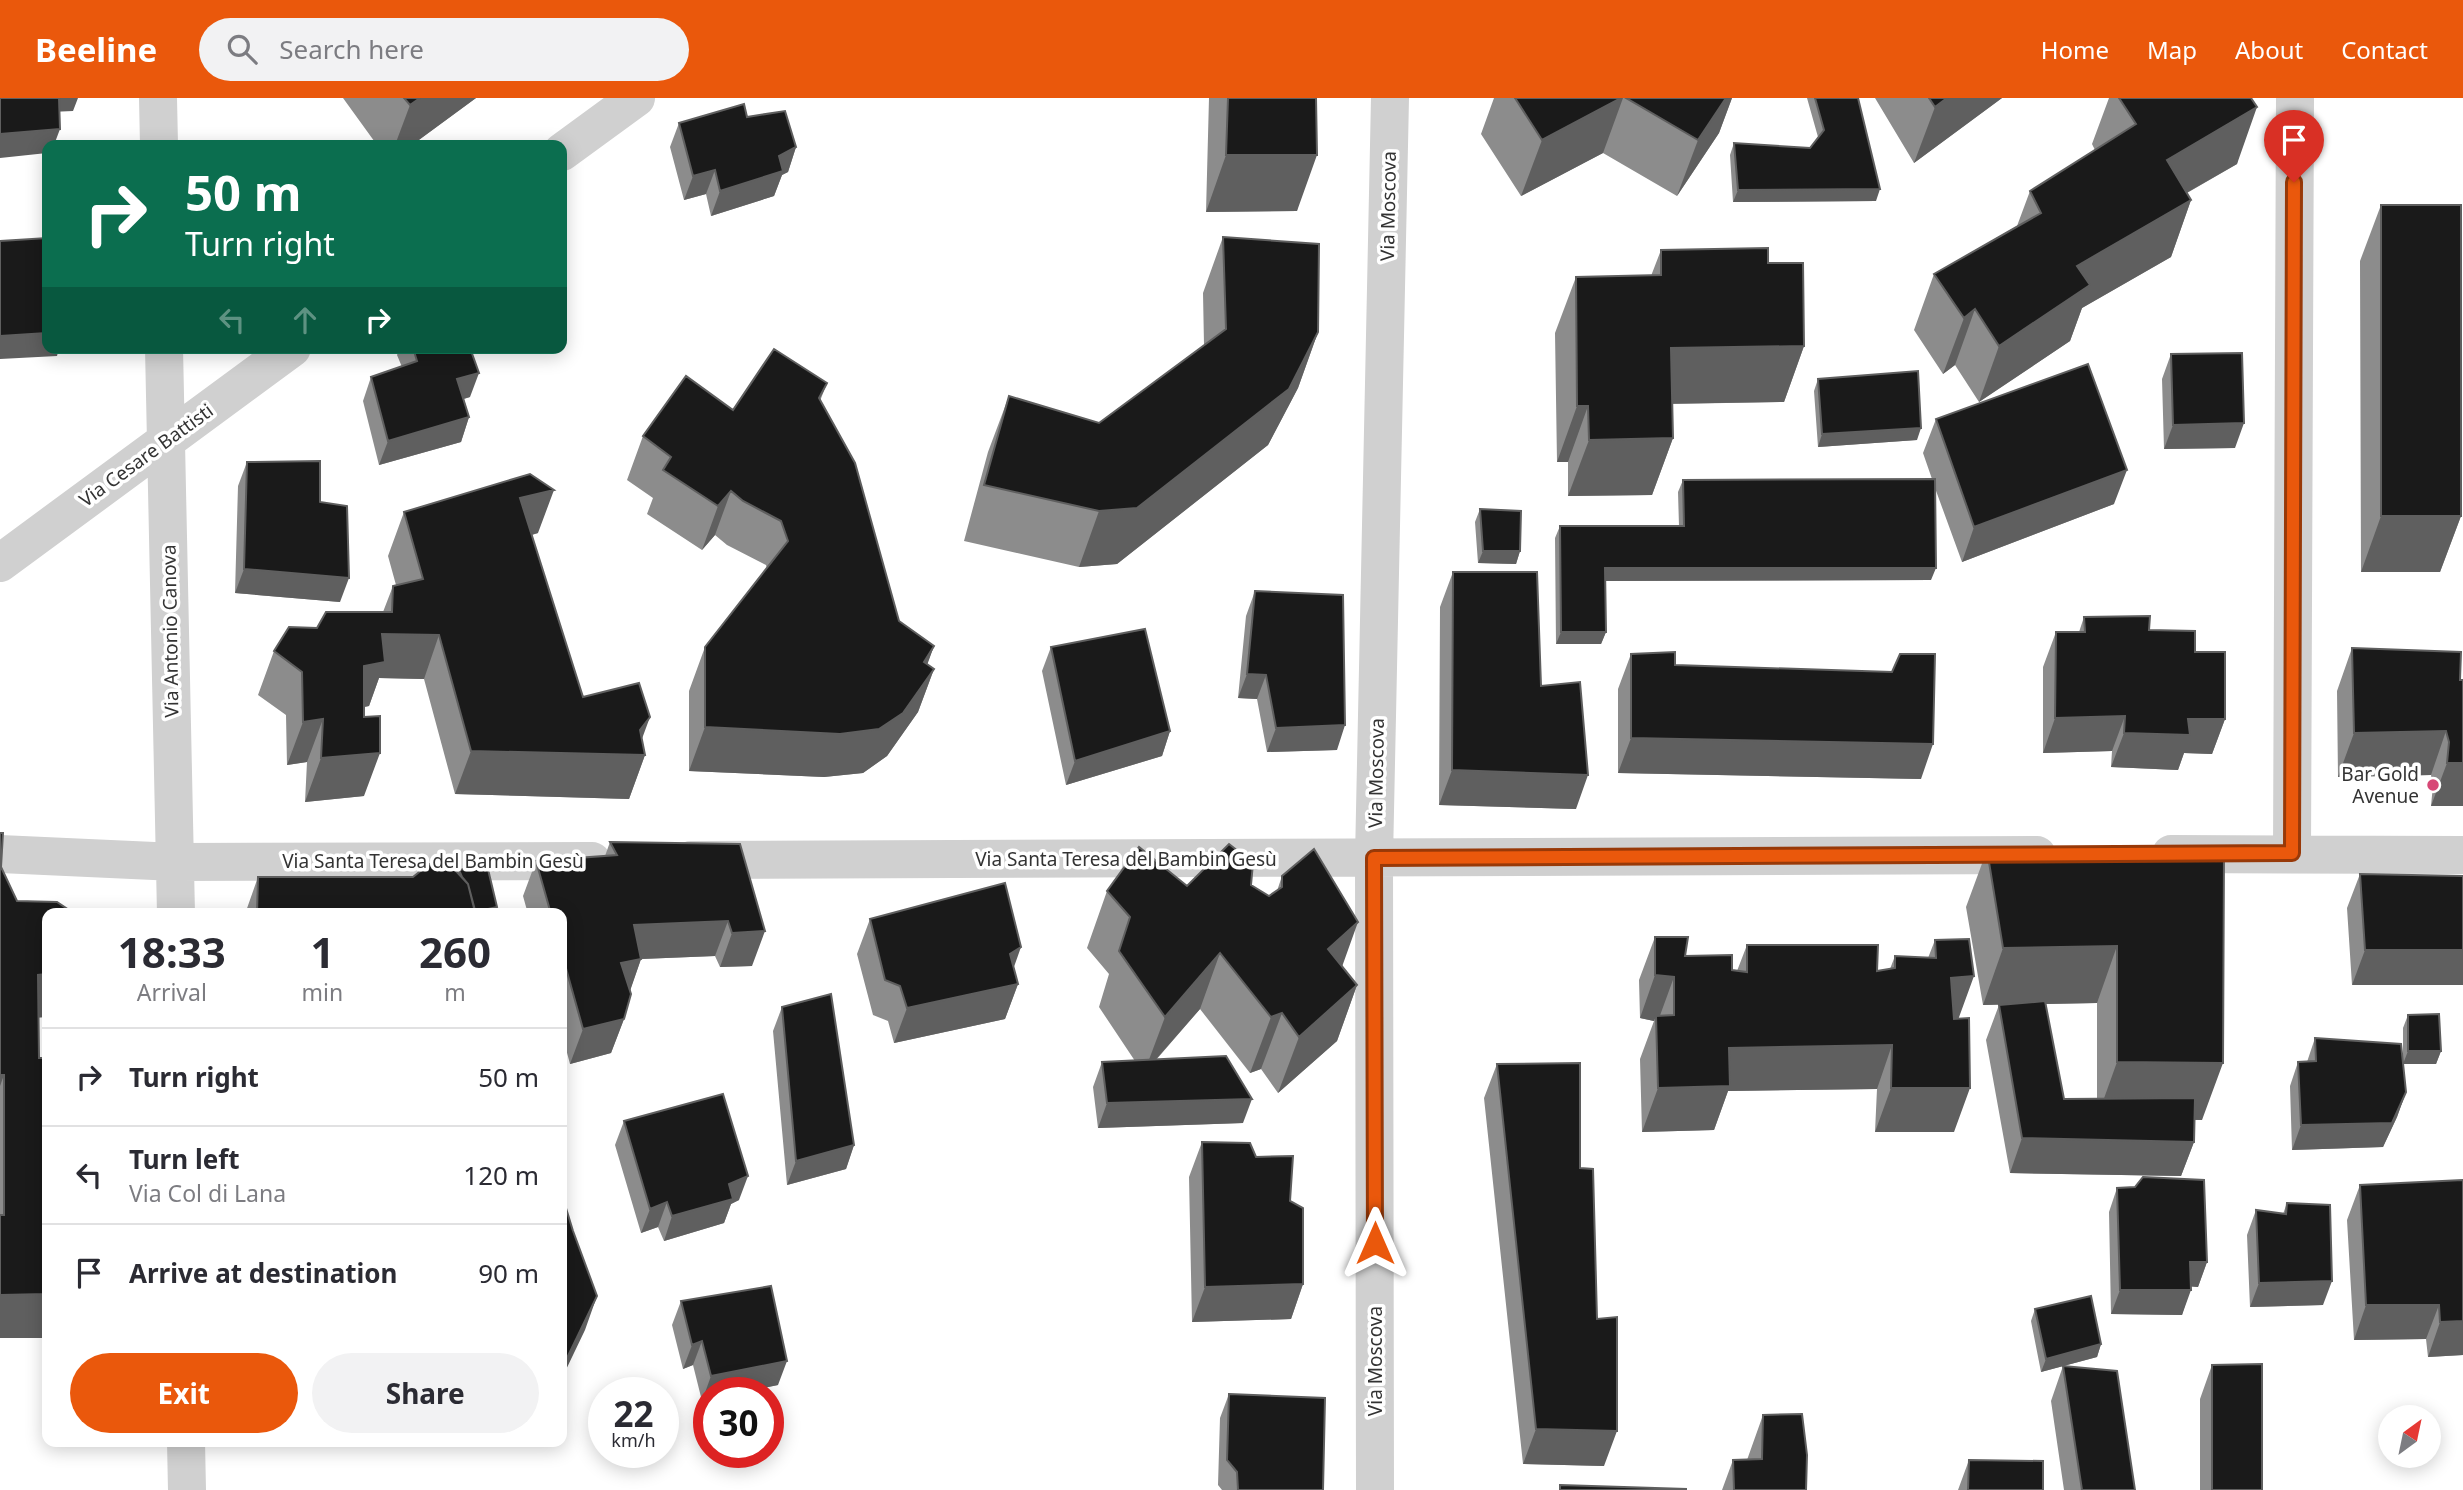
<!DOCTYPE html>
<html lang="en">
<head>
<meta charset="utf-8">
<style>
  body { margin:0; font-family:"Noto Sans",sans-serif; background:#f2f2f3; color:#2b2b33; height:100vh; display:flex; flex-direction:column; font-size:26px; white-space:nowrap }
  * { box-sizing:border-box; margin:0 }
  p { font-size:23px; color:#7c7c81 }
  .icon { flex:none; width:38px; height:38px; fill:none; stroke:currentColor; stroke-width:2; stroke-linecap:round; stroke-linejoin:round }
  .map { position:relative; flex:1; overflow:hidden }
  .drawer { position:absolute; left:42px; top:810px; width:525px; height:539px; display:flex; flex-direction:column; background:#fff; border-radius:14px; box-shadow:0 4px 18px #0003 }
  .drawer>* { flex:none }
  .guide { position:absolute; left:42px; top:42px; width:525px; height:214px; border-radius:14px; box-shadow:0 4px 18px #0003; background:#0b6e4f; color:#fff; overflow:hidden }
  .needle { width:46px; rotate:33deg }
  .buttons { position:absolute; left:2378px; top:1307px; display:grid; gap:14px }
  .buttons a { display:grid; place-items:center; width:63px; height:63px; border-radius:50%; background:#fff; box-shadow:0 4px 18px #0003; font-size:35px }
  .speed { position:absolute; left:588px; top:1279px; display:flex; gap:14px; font-size:35px; font-weight:700; text-align:center }
  .speed>* { display:grid; place-content:center; width:91px; height:91px; border-radius:50%; background:#fff; box-shadow:0 4px 18px #0003; line-height:1 }
  .speed small { font-size:18px; font-weight:400 }
  .speed .limit { border:10px solid #d22; background:#fff; color:#111 }
  .pin { position:absolute; display:grid; place-items:center; width:60px; height:60px; color:#fff; margin:-72px -30px; border-radius:50% 50% 50% 0; rotate:-45deg; box-shadow:0 0 7px #0007 }
  .pin .icon { rotate:45deg }
  .me { position:absolute; width:77px; margin:-38px; rotate:0deg; stroke-linejoin:round; filter:drop-shadow(0 0 5px #0008) }
  .turn { display:flex; align-items:center; gap:24px; height:147px; padding:0 28px; font-size:32px }
  .turn .icon { width:91px; height:91px; stroke-width:2.5 }
  .turn b { display:block; font-size:49px; line-height:60px }
  .lanes { display:flex; align-items:center; height:66px; padding:0 28px; background:#0003; justify-content:center; gap:35px; direction:ltr }
  .lanes .off { opacity:.35 }
  .eta { display:flex; justify-content:space-evenly; align-items:center; height:119px; text-align:center }
  .eta b { font-size:42px; font-weight:700; line-height:49px }
  .button { display:flex; gap:14px; margin-top:auto; padding:14px 28px }
  .button a { flex:1; height:80px; border-radius:42px; background:#ea580c; color:#fff; font-size:28px; font-weight:700; line-height:80px; text-align:center }
  .button a+a { background:#f2f2f3; color:#2b2b33 }
  ul { padding:0; list-style:none }
  li { display:flex; align-items:center; gap:21px; height:98px; padding:0 28px; border-top:2px solid #e1e1e2 }
  li div { flex:1 }
  li b { display:block; font-size:26px }
  li em { font-style:normal }
  header { display:flex; align-items:center; gap:42px; box-sizing:border-box; height:98px; padding:0 35px; background:#ea580c; color:#fff }
  header strong { font-size:33px }
  nav { display:flex; gap:38px; margin-inline-start:auto; font-size:24px }
  .search { width:490px; height:63px; background:#f2f2f3; display:flex; align-items:center; gap:18px; box-sizing:border-box; padding:0 24px; border-radius:38px; color:#7c7c81; font-size:26px }
  .map>svg:first-child { display:block }
  .lines { fill:none; stroke-linecap:round; stroke-linejoin:round }
  .street { stroke:#d0d0d0; stroke-width:38 }
  .wall { fill:#8c8c8c; fill-rule:evenodd }
  .shaded-wall { fill:#5f5f5f }
  .building { fill:#1a1a1a; stroke:#5f5f5f; stroke-width:2 }
  .route-casing { stroke:#983908; stroke-width:18 }
  .route { stroke:#ea580c; stroke-width:12 }
  .poi-dot { fill:#d74876; stroke:#fff; stroke-width:2.5 }
  .labels { text-anchor:middle; stroke-width:7; stroke-linejoin:round; paint-order:stroke }
  .street-label { font-size:19px; fill:#333; stroke:#fff }
  .poi-label { font-size:19px; fill:#333; stroke:#fff; text-anchor:end }
</style>
</head>
<body>
<header>
<strong>Beeline</strong>
<div class="search"><svg class="icon" aria-label="search" viewBox="0 0 24 24"><circle cx="10" cy="10" r="6"/><path d="M15 15l6 6"/></svg>Search here</div>
<nav><a>Home</a><a>Map</a><a>About</a><a>Contact</a></nav>
</header>
<div class="map">
<svg width="2463" height="1392" viewBox="0 0 2463 1392">
  <rect width="100%" height="100%" fill="#fff"/>
  <g class="lines">
    <path class="street" d="M158,0L159,47
      M562,54L636,0
      M164,250L176,816
      M0,465L292,250
      M0,756L176,764L592,763
      M2171,756L2463,757
      M2292,756L2295,0
      M691,762L2037,757
      M186,1344L187,1392
      M1375,1392L1374,760L1390,0"/>
  </g>
  <path class="wall" d="M343,0H476L412,47H377Z
    M1209,0H1316L1297,113L1206,114Z
    M1494,0H1732L1719,35L1677,98L1603,55L1521,98L1481,36Z
    M1807,0H1858L1876,103L1733,104L1730,57L1734,45L1810,50L1818,39Z
    M1875,0H2002L1914,65Z
    M2109,0H2251L2237,66L2187,95L2191,102L2171,159L2082,210L2070,243L1979,304L1955,267L1943,276L1914,232L1934,176L2017,128L2030,93L2095,52L2092,46Z
    M747,19L796,49L788,74L782,77L774,98L711,118L706,96L684,102L670,49L679,25Z
    M2381,107L2461,418L2440,474H2361L2360,163Z
    M1223,139L1318,234L1298,290L1268,347L1117,466L1079,469L964,443L988,354L1009,298L1099,325L1204,247L1203,195Z
    M1661,152L1768,165L1804,248L1784,304L1672,306L1673,340L1652,397L1568,398V364H1557L1555,235L1576,179L1651,178Z
    M400,250H470V299L464,301L469,319L461,344L379,367L363,303L371,279L402,269L397,257Z
    M2171,256L2235,350L2164,351L2162,281Z
    M1818,281L1917,342L1818,349L1814,293Z
    M827,285L820,303L899,523L934,548L927,566L934,571L918,614L887,658L863,675L824,679L689,673V593L705,549L767,471L766,467L727,447L715,437L702,452L647,416L653,400L627,382L643,338Z
    M1936,321L2114,406L1962,464L1935,390L1931,482L1605,483L1606,534L1601,546H1556L1555,440L1560,428H1679L1678,394L1683,382L1932,381L1923,355Z
    M247,364L320,404L340,504L235,495L238,388Z
    M1480,411L1520,453L1516,466L1478,465L1475,424Z
    M404,414L538,435L532,437L583,599L642,642L645,657L629,701L455,696L424,581L379,580L369,608L364,609V698L305,704L307,664L287,667L286,617L258,597L274,553L317,530L383,514L393,488L396,487L388,458Z
    M1453,474L1576,711L1439,707L1440,509Z
    M1255,493L1337,652L1267,654L1257,601L1238,600L1246,518Z
    M2084,519L2149,532L2195,554L2225,621L2212,656L2184,655L2178,672L2111,669L2112,653L2043,655V569L2056,534H2079Z
    M1051,549L1170,633L1162,658L1066,687L1042,573Z
    M2352,550L2463,582V708H2431L2433,687L2431,677L2338,679L2337,593Z
    M1631,556L1675,567L1921,681L1618,675V591Z
    M0,735L1,769L17,803L47,816V919H38L47,1240H0Z
    M610,744L740,746L752,868L720,869L715,858L641,861L630,892L624,921L611,955L570,966L562,936V816H528L523,798L536,763L605,758Z
    M1987,752H2224L2202,1022H2195L2194,1044L2181,1078L2010,1075L1986,942L1999,907L2006,906L1983,907L1966,809ZM2097,905V1000L2064,1001L2045,906Z
    M459,772L497,809L494,816H245L258,779H413L458,776Z
    M2360,776L2463,778L2352,887L2347,810Z
    M1282,778L1342,868L1357,887L1337,943L1278,995L1261,971L1250,975L1200,911L1156,962L1243,1025L1098,1030L1093,989L1102,964L1135,963L1099,909L1109,876L1087,850L1107,793L1187,788L1251,787L1269,798L1277,793Z
    M870,821L1013,870L1018,886L1005,921L894,945L888,923L873,917L857,856Z
    M1655,839L1685,858L1732,872L1737,873L1747,847L1877,873L1890,871L1895,858L1928,860L1935,842L1958,921L1954,1034H1875L1877,991L1728,993L1714,1032L1642,1034L1640,961L1654,923L1640,920L1639,882Z
    M782,909L854,1047L846,1071L787,1087L773,933Z
    M2408,917L2441,953L2436,966H2403V930Z
    M2315,940L2406,994L2397,1019L2383,1049L2292,1052L2290,988L2298,964H2307Z
    M1497,966L1580,1070L1604,1368L1523,1366L1484,1000Z
    M624,1023L739,1102L731,1106L724,1125L664,1143L658,1129L641,1135L615,1047Z
    M1202,1044L1256,1059L1290,1103L1303,1186L1291,1221L1192,1224L1189,1079Z
    M2463,1082V1257L2428,1259L2426,1241L2354,1242L2347,1122L2360,1087Z
    M2117,1090L2207,1164L2198,1189L2191,1188L2182,1217L2111,1216L2109,1114Z
    M2287,1105L2323,1207L2250,1209L2247,1137L2256,1112L2283,1116Z
    M681,1203L778,1287L740,1295H709V1301L702,1303L693,1267L683,1271L672,1227Z
    M2035,1211L2101,1246L2097,1259L2041,1274L2031,1223Z
    M2212,1267L2262,1392H2200V1301Z
    M2063,1268L2135,1392H2064L2051,1303Z
    M1229,1296L1323,1392H1222L1218,1387L1220,1320Z
    M1763,1317L1806,1392H1722L1733,1362H1747Z
    M1969,1362L2043,1392H1958Z"/>
  <path class="shaded-wall" d="M55,0H78L73,13L50,14Z
    M420,0H476L412,47H395L410,7Z
    M1621,0H1623L1603,55L1521,98L1542,42Z
    M1726,0H1732L1719,35L1677,98L1698,42Z
    M1947,0H2002L1914,65L1935,9Z
    M2257,9L2237,66L2146,118L2167,62Z
    M60,31L54,47H47V55L0,60V36Z
    M796,49L788,74L782,77L774,98L711,118L720,93L779,58Z
    M1226,57H1317L1297,113L1206,114Z
    M715,72L706,96L684,102L693,78Z
    M1880,91L1876,103L1733,104L1738,92Z
    M2191,102L2171,159L2082,210L2070,243L1979,304L1999,248L2077,168Z
    M1975,211L1955,267L1943,276L1964,220Z
    M1318,234L1298,290L1268,347L1117,466L1079,469L1099,413Z
    M47,235V250H59L57,258L0,261V238Z
    M1804,248L1784,304L1651,306L1671,250Z
    M479,275L470,299L448,305L457,281Z
    M1577,308H1588L1568,364H1557Z
    M469,319L461,344L379,367L388,343Z
    M2244,325L2235,350L2164,351L2173,327Z
    M1921,330L1917,342L1818,349L1822,336Z
    M1673,340L1652,397L1568,398L1589,342Z
    M2127,372L2114,406L1962,464L1974,429Z
    M554,392L538,435L504,444L520,400Z
    M731,393L715,437L702,452L718,408Z
    M2381,418H2461L2440,474H2361Z
    M1483,453H1520L1516,466L1478,465Z
    M1605,470H1936L1931,482L1601,483Z
    M244,471L349,480L340,504L235,495Z
    M1561,534H1606L1601,546H1556Z
    M382,536L439,537L424,581L379,580L369,608L348,612L364,568Z
    M934,548L918,592L924,564Z
    M934,571L918,614L887,658L863,675L824,679L689,673L705,629Z
    M1247,576L1266,577L1257,601L1238,600Z
    M2125,618L2112,653L2043,655L2055,620Z
    M650,619L636,657H645L629,701L455,696L471,653L640,632Z
    M323,621L307,664L287,667L303,624Z
    M2188,621H2225L2212,656L2184,655L2178,672L2111,669L2124,635Z
    M1345,627L1337,652L1267,654L1276,630Z
    M1170,633L1162,658L1066,687L1075,663Z
    M2446,633L2431,677L2338,679L2354,635Z
    M1631,640L1933,646L1921,681L1618,675Z
    M380,655L364,698L305,704L321,660Z
    M2447,665H2463V708H2431Z
    M1452,672L1588,677L1576,711L1439,707Z
    M497,809L494,816H473V815Z
    M728,823L715,858L641,861L629,896L621,865L634,827Z
    M1358,824L1338,880L1328,851Z
    M765,833L752,868L720,869L732,835Z
    M2117,848L2097,905L1983,907L2003,850Z
    M1021,849L1009,883L1018,886L1005,921L894,945L907,910L1010,856Z
    M2365,852H2463V887H2352Z
    M1220,855L1200,911L1144,975L1165,919Z
    M47,876V919L22,921L38,877Z
    M1655,877L1674,879L1658,923L1656,918L1654,923L1640,920Z
    M1974,878L1958,922L1935,924L1951,880Z
    M1357,887L1337,943L1278,995L1299,939Z
    M1282,915L1261,971L1250,975L1271,919Z
    M624,921L611,955L570,966L583,931Z
    M1892,947L1877,991L1728,993L1714,1032L1642,1034L1658,990L1729,950Z
    M2408,953H2441L2436,966H2403Z
    M2117,964L2223,965L2202,1022L2097,1020Z
    M0,977H4L0,988Z
    M1891,990H1970L1954,1034H1875Z
    M2406,994L2397,1019L2383,1049L2292,1052L2301,1027Z
    M1252,1001L1243,1025L1098,1030L1107,1005Z
    M2022,1040L2194,1044L2181,1078L2010,1075Z
    M854,1047L846,1071L787,1087L796,1063Z
    M748,1078L739,1102L731,1106L724,1125L664,1143L672,1118L729,1086Z
    M667,1104L658,1129L641,1135L650,1111Z
    M2190,1164H2207L2198,1189L2181,1188Z
    M2332,1183L2323,1207L2250,1209L2259,1185Z
    M1303,1186L1291,1221L1192,1224L1205,1189Z
    M2120,1192H2191L2182,1217L2111,1216Z
    M47,1196V1240H0V1197Z
    M597,1198L585,1232L562,1280V1262Z
    M2366,1207H2439L2426,1241L2354,1242Z
    M2463,1223V1257L2428,1259L2440,1224Z
    M702,1243L693,1267L683,1271L692,1247Z
    M2101,1246L2097,1259L2041,1274L2046,1261Z
    M787,1263L778,1287L740,1295H709V1301L702,1303L711,1278Z
    M1536,1331L1617,1333L1604,1368L1523,1366Z"/>
  <path class="building" d="M0,0H59L60,31L0,36Z
    M404,0H420L410,7Z
    M1228,0H1316L1317,57H1226Z
    M1515,0H1621L1542,42Z
    M1626,0H1726L1698,42Z
    M1815,0H1858L1880,91L1738,92L1734,45L1810,50L1824,32Z
    M1929,0H1947L1935,9Z
    M2119,0H2251L2257,9L2167,62L2191,102L2077,168L2090,187L1999,248L1975,211L1964,220L1934,176L2041,115L2030,93L2136,26Z
    M744,6L747,19L785,13L796,49L779,58L783,73L720,93L715,72L693,78L679,25Z
    M2381,107H2461V418H2381Z
    M1223,139L1319,146L1318,234L1289,291L1137,410L1099,413L984,387L1009,298L1099,325L1226,231Z
    M47,140V235L0,238V143Z
    M1768,150V165H1803L1804,248L1671,250L1673,340L1589,342L1588,308H1577L1576,179L1661,177V152Z
    M413,250H470L479,275L457,281L469,319L388,343L371,279L417,263Z
    M774,251L827,285L819,300L855,365L899,523L934,548L924,564L934,571L903,615L879,631L840,636L705,629V549L788,443L781,423L743,403L731,393L718,408L663,372L671,359L643,338L686,278L733,312Z
    M2242,255L2244,325L2173,327L2171,256Z
    M2088,266L2127,372L1974,429L1936,321Z
    M1918,273L1921,330L1822,336L1818,281Z
    M320,363V404L347,408L349,480L244,471L247,364Z
    M530,376L554,392L520,400L583,599L639,585L650,619L640,632L645,657L471,653L439,537L382,536L385,564L364,568V619L380,618V655L321,660L323,621L303,624L302,574L274,553L289,529L317,530L326,514H392L393,488L423,481L404,414Z
    M1935,381L1936,470H1605L1606,534H1561L1560,428H1684L1683,382Z
    M1480,411L1521,413L1520,453H1483Z
    M1453,474H1537L1541,588L1580,584L1588,677L1452,672Z
    M1255,493L1343,497L1345,627L1276,630L1266,577L1247,576Z
    M2150,518L2149,532L2195,533V554H2225V621H2188L2190,637L2124,635L2125,618L2055,620L2056,534H2085L2084,519Z
    M1145,531L1170,633L1075,663L1051,549Z
    M2352,550L2461,554L2460,582H2463V665H2447L2449,644L2446,633L2354,635Z
    M1675,554V567L1892,574L1900,556H1935L1933,646L1631,640V556Z
    M0,735H3L1,769L17,803L57,804L75,816H47V876L38,877L39,960H47V1196L0,1197V1117H4V977H0Z
    M610,744L740,746L765,833L732,835L728,823L634,827L641,861L621,865L631,896L624,921L583,931L562,856V816H551L536,763L617,757Z
    M1229,746L1253,765L1251,787L1269,798L1282,789V778L1314,751L1358,824L1328,851L1357,887L1299,939L1282,915L1271,919L1220,855L1165,919L1119,853L1130,819L1107,793L1139,749L1187,788Z
    M1987,752H2224L2223,965L2117,964V848L2003,850Z
    M429,766L455,772L468,786L476,816H257L258,779H413Z
    M487,767L497,809L475,814L468,786L462,779L459,772Z
    M2360,776L2463,778V852H2365Z
    M1005,785L1021,849L1010,856L1018,886L907,910L900,888L885,882L870,821Z
    M1655,839H1688L1685,858L1732,857V872L1747,874V847H1878L1877,873L1895,870V858L1936,860L1935,842L1969,841L1974,878L1951,880L1954,921L1969,920L1970,990H1891L1892,947L1729,950L1730,988L1658,990L1656,918L1674,917V879L1655,877Z
    M831,896L854,1047L796,1063L782,909Z
    M2045,903L2064,1001L2195,1000L2194,1044L2022,1040L1999,907Z
    M2439,916L2441,953H2408V917Z
    M2315,940L2401,946L2406,994L2392,1025L2301,1027L2298,964L2316,963Z
    M1226,958L1252,1001L1107,1005L1102,964Z
    M1580,965V1070L1593,1071L1597,1221L1617,1219V1333L1536,1331L1497,966Z
    M723,996L748,1078L729,1086L733,1101L672,1118L667,1104L650,1111L624,1023Z
    M1202,1044L1250,1045L1256,1059L1293,1058L1290,1103L1303,1110V1186L1205,1189Z
    M2143,1079L2204,1082L2207,1164H2190L2191,1192H2120L2117,1090L2135,1089Z
    M2463,1082V1223L2440,1224L2439,1207H2366L2360,1087Z
    M562,1097L573,1133L597,1198L567,1260L562,1262Z
    M2287,1105L2330,1107L2332,1183L2259,1185L2256,1112L2286,1116Z
    M771,1188L787,1263L711,1278L702,1243L692,1247L681,1203Z
    M2091,1198L2101,1246L2046,1261L2035,1211Z
    M2262,1266V1392H2212V1267Z
    M2063,1268L2117,1273L2135,1392H2082Z
    M1229,1296L1325,1300L1323,1392H1238L1237,1374L1227,1362Z
    M1802,1316L1807,1357L1806,1392H1734L1733,1362L1762,1361L1763,1317Z
    M1969,1362L2043,1363V1392H1968Z
    M1560,1387L1686,1391V1392H1560Z"/>
  <g class="lines">
    <defs>
      <path id="route" d="M1375,1145L1374,760L2292,755L2294,84"/>
    </defs>
    <use href="#route" class="route-casing"/>
    <use href="#route" class="route"/>
  </g>
  <circle class="poi-dot" cx="2433" cy="687" r="7"/>
  <g class="labels">
    <g class="street-label">
      <text transform="translate(1388 108) rotate(-89)" y="7">Via Moscova</text>
      <text transform="translate(146 357) rotate(-36)" y="7">Via Cesare Battisti</text>
      <text transform="translate(170 533) rotate(-91)" y="7">Via Antonio Canova</text>
      <text transform="translate(1376 675) rotate(-89)" y="7">Via Moscova</text>
      <text x="1126" y="768">Via Santa Teresa del Bambin Gesù</text>
      <text x="433" y="770">Via Santa Teresa del Bambin Gesù</text>
      <text transform="translate(1375 1263) rotate(-90)" y="7">Via Moscova</text>
    </g>
    <g class="poi-label">
      <text x="2419" y="683">Bar Gold<tspan x="2419" dy="22">Avenue</tspan></text>
    </g>
  </g>
</svg>
<div class="buttons">
<a><svg class="needle" viewBox="-14 -14 28 28"><path d="M0-13l5 13h-10z" fill="#e53935"/><path d="M0 13l5-13h-10z" fill="#7c7c81"/></svg></a>
</div>
<div class="speed"><div>22<small>km/h</small></div><div class="limit">30</div></div>
<div class="pin" style="left:2294px;top:84px;background:#d93025"><svg class="icon" aria-label="arrive" viewBox="0 0 24 24"><path d="M6 21V4h12l-3 4 3 4H6"/></svg></div>
<svg class="me" style="left:1375px;top:1145px" viewBox="-20 -20 40 40"><path d="M0-17L14 15 0 8-14 15z" fill="#ea580c" stroke="#fff" stroke-width="4"/></svg>
<div class="guide">
<div class="turn"><svg class="icon" aria-label="right" viewBox="0 0 24 24"><path d="M7 20v-9h11M14 6l5 5-5 5"/></svg><div><b>50 m</b>Turn right</div></div>
<div class="lanes"><svg class="icon off" aria-label="left" viewBox="0 0 24 24"><path d="M17 20v-9H6M10 6l-5 5 5 5"/></svg><svg class="icon off" aria-label="ahead" viewBox="0 0 24 24"><path d="M12 20V5M6 11l6-6 6 6"/></svg><svg class="icon" aria-label="right" viewBox="0 0 24 24"><path d="M7 20v-9h11M14 6l5 5-5 5"/></svg></div>
</div>
<section class="drawer">
<div class="eta">
<div><b>18:33</b><p>Arrival</p></div>
<div><b>1</b><p>min</p></div>
<div><b>260</b><p>m</p></div>
</div>
<ul>
<li><svg class="icon" aria-label="right" viewBox="0 0 24 24"><path d="M7 20v-9h11M14 6l5 5-5 5"/></svg><div><b>Turn right</b></div><em>50 m</em></li>
<li><svg class="icon" aria-label="left" viewBox="0 0 24 24"><path d="M17 20v-9H6M10 6l-5 5 5 5"/></svg><div><b>Turn left</b><p>Via Col di Lana</p></div><em>120 m</em></li>
<li><svg class="icon" aria-label="arrive" viewBox="0 0 24 24"><path d="M6 21V4h12l-3 4 3 4H6"/></svg><div><b>Arrive at destination</b></div><em>90 m</em></li>
</ul>
<div class="button"><a>Exit</a><a>Share</a></div>
</section>
</div>
</body>
</html>
